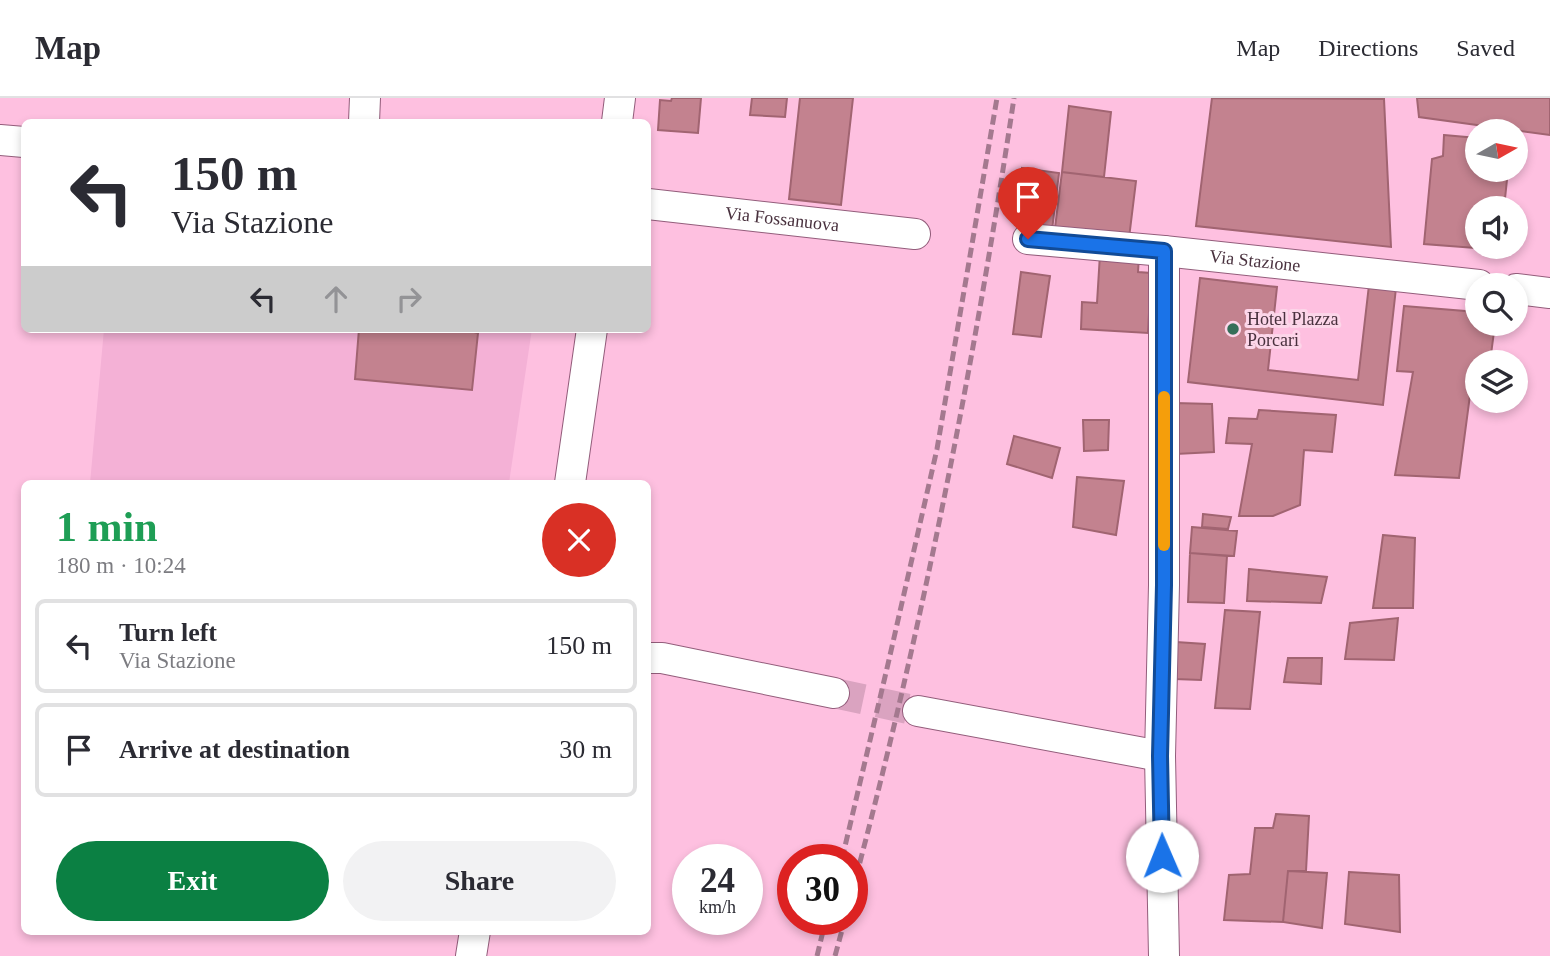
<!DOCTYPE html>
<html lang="en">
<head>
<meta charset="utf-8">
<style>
  body { margin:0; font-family:"Times New Roman",serif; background:#f2f2f3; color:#2b2b33; height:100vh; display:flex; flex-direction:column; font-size:26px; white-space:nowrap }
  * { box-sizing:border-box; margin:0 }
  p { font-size:23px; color:#7c7c81 }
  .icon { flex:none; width:38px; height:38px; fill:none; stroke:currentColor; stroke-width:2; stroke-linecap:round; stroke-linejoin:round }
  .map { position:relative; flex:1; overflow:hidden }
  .panel { position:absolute; left:21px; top:382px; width:630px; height:455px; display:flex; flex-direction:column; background:#fff; border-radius:10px; box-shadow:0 4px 10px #0003 }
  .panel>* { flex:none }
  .banner { position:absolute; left:21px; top:21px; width:630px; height:214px; border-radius:10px; box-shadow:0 4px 10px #0003; background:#fff; color:#2b2b33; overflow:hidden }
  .needle { width:46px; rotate:81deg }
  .buttons { position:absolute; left:1465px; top:21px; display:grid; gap:14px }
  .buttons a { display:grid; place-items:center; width:63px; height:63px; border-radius:50%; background:#fff; box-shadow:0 4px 10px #0003; font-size:35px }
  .speed { position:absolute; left:672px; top:746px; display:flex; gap:14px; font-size:35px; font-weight:700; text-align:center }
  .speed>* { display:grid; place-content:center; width:91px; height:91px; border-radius:50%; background:#fff; box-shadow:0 4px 10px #0003; line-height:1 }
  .speed small { font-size:18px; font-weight:400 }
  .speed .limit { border:10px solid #d22; background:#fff; color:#111 }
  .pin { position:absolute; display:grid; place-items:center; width:60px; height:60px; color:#fff; margin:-72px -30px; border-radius:50% 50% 50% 0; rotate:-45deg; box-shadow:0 0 7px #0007 }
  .pin .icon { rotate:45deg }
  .me { position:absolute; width:77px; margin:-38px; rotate:359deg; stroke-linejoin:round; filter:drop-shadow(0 0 5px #0008) }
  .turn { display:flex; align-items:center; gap:24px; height:147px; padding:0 35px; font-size:32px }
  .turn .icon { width:91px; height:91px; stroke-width:2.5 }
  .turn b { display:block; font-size:49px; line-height:60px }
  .lanes { display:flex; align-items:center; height:66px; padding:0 35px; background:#0003; justify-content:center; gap:35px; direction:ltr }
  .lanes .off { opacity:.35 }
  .round { display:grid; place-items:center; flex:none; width:74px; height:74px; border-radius:37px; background:#f2f2f3 }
  .headline { display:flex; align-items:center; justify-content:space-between; height:119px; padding:0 35px }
  h1 { font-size:42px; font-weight:600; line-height:52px; color:#1e9e55 }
  .button { display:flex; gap:14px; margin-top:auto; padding:14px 35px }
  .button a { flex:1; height:80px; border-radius:42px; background:#0b8043; color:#fff; font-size:28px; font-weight:600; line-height:80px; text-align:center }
  .button a+a { background:#f2f2f3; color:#2b2b33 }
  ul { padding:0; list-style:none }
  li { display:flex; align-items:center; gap:21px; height:94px; margin:0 14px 10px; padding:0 21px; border:4px solid #e1e1e2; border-radius:10px }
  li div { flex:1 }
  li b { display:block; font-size:26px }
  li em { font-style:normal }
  header { display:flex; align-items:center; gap:42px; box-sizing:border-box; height:98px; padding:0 35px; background:#fff; border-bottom:2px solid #e1e1e2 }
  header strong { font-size:33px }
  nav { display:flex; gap:38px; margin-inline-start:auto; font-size:24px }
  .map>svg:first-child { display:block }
  .built { fill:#f4b1d6 }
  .building { fill:#c3828f; stroke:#a16471; stroke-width:2 }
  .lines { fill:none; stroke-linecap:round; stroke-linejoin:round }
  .minor-tunnel { stroke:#daa3c0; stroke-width:30; stroke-dasharray:30 15; stroke-linecap:butt }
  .minor-casing { stroke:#935d7b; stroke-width:32 }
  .minor { stroke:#fff; stroke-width:30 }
  .rail { stroke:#a4798f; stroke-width:5; stroke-dasharray:10 5; stroke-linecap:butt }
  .route-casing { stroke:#114b97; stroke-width:18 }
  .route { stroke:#1a73e8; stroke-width:12 }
  .slow { stroke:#f59e0b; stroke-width:12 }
  .poi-dot { fill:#356f59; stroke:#fcd6e9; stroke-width:2.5 }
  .labels { text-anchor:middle; stroke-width:6; stroke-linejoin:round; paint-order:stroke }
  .street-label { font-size:18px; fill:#49313e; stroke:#fcd6e9 }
  .poi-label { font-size:18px; fill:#49313e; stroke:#fcd6e9; text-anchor:start }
</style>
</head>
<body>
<header>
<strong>Map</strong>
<nav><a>Map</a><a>Directions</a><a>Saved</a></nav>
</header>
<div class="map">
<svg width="1550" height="858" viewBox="0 0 1550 858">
  <rect width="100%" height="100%" fill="#fec0e0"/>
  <path class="built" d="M104,231H532L509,385H90Z"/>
  <path class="building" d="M672,0H701L698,35L658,32L660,2L671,3Z
    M752,0H787L785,19L750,17Z
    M800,0H853L841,107L789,101Z
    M1212,0L1384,1L1391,149L1196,128Z
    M1417,0H1550V37L1419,19Z
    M1069,8L1111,14L1104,79L1062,74Z
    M1444,37L1477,40V72H1508L1504,110H1477V149H1501V152L1424,146L1432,61L1443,58Z
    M1022,70L1059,75L1052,132L1015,127Z
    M1062,74L1136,83L1129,140L1055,130Z
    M1100,156L1139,158L1138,174L1151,175L1148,235L1081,231L1082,204L1097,205Z
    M1021,174L1050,178L1041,239L1013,236Z
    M1200,180L1277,189L1268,272L1358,282L1369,187L1396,190L1383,307L1188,284Z
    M1404,208L1477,214V226H1495L1490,264H1477V282H1472L1459,380L1395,377L1413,274L1397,273Z
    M359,231H466V232L478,235L472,292L355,281Z
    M1175,305L1212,306L1214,354L1176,356Z
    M1259,312L1336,317L1332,354L1304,352L1300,407L1273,418H1239L1252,346L1226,345L1229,320L1257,321Z
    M1083,322H1109L1108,352L1084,353Z
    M1014,338L1060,350L1052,380L1007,366Z
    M1077,379L1124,383L1116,437L1073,429Z
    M1203,416L1231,419L1228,431L1202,429Z
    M1192,429L1237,433L1234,458L1190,455Z
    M1383,437L1415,440L1413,510H1373Z
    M1190,455L1227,458L1224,505L1188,504Z
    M1249,471L1327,479L1321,505L1247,503Z
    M1225,512L1260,514L1250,611L1215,610Z
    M1398,520L1394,562L1345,561L1350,525Z
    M1176,544L1205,546L1201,582L1175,581Z
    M1288,560H1322L1321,586L1284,584Z
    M1276,716L1309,718L1306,773H1288L1283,824L1224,822L1229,777L1250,776L1255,730H1273Z
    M1288,773L1327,775L1322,830L1283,824Z
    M1349,774L1399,777L1400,834L1345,826Z"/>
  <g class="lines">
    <path class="minor-tunnel" d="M834,595L918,613"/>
    <defs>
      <g id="minor">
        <path d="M364,24L365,0"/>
        <path d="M617,24L620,0"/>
        <path d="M0,42L24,44"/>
        <path id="s1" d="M648,106L915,136"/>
        <path id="s2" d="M1028,141L1164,153L1479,187"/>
        <path d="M1164,153V487L1160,658L1164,858"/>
        <path d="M1516,191L1550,195"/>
        <path d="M570,385L592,231"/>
        <path d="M648,560H662L834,595"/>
        <path d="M918,613L1160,658"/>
        <path d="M471,858L475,833"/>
      </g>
    </defs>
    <use href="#minor" class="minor-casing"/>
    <use href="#minor" class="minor"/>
    <path class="rail" d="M842,761L888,566L937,351L997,0
      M852,794C922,533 974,267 1014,0
      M817,858L826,821
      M835,858L845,821"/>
  </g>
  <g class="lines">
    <defs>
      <path id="route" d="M1028,141L1164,153V487L1160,658L1162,758"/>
    </defs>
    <use href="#route" class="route-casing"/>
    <use href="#route" class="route"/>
    <path class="slow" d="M1164,447V299"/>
  </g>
  <circle class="poi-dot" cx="1233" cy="231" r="7"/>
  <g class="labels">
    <g class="street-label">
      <text dy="6" stroke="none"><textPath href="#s1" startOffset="135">Via Fossanuova</textPath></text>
      <text dy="6" stroke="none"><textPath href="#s2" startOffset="228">Via Stazione</textPath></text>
    </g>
    <g class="poi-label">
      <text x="1247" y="227">Hotel Plazza<tspan x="1247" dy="21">Porcari</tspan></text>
    </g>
  </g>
</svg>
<div class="buttons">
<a><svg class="needle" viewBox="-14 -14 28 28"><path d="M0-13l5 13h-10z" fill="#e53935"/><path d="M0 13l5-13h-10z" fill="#7c7c81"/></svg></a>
<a><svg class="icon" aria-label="sound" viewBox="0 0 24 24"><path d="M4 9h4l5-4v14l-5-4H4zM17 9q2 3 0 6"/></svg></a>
<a><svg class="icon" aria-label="search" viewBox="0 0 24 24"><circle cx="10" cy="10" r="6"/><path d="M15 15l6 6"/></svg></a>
<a><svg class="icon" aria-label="layers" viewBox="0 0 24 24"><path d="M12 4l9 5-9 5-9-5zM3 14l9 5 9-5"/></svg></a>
</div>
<div class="speed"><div>24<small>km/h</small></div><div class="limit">30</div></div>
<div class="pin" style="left:1028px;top:141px;background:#d93025"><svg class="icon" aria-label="arrive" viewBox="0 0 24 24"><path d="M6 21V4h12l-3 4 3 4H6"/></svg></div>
<svg class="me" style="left:1162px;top:758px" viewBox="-20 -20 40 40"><circle r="19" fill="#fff"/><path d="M0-13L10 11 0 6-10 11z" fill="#1a73e8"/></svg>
<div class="banner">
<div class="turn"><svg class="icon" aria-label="left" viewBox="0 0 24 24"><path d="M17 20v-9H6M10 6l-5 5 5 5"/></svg><div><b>150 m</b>Via Stazione</div></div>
<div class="lanes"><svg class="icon" aria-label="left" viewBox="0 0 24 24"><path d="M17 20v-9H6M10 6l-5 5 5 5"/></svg><svg class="icon off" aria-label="ahead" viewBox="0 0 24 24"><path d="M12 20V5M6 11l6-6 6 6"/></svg><svg class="icon off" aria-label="right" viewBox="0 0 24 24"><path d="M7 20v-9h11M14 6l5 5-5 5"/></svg></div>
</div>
<section class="panel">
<div class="headline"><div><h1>1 min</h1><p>180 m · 10:24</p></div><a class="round" style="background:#d93025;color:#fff"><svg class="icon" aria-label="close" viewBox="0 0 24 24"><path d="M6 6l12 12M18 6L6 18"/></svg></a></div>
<ul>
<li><svg class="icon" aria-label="left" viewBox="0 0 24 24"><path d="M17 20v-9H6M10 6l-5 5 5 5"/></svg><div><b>Turn left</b><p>Via Stazione</p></div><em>150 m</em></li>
<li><svg class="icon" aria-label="arrive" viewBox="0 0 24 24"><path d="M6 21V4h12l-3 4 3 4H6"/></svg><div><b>Arrive at destination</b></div><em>30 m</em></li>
</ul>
<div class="button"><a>Exit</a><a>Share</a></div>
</section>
</div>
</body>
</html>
